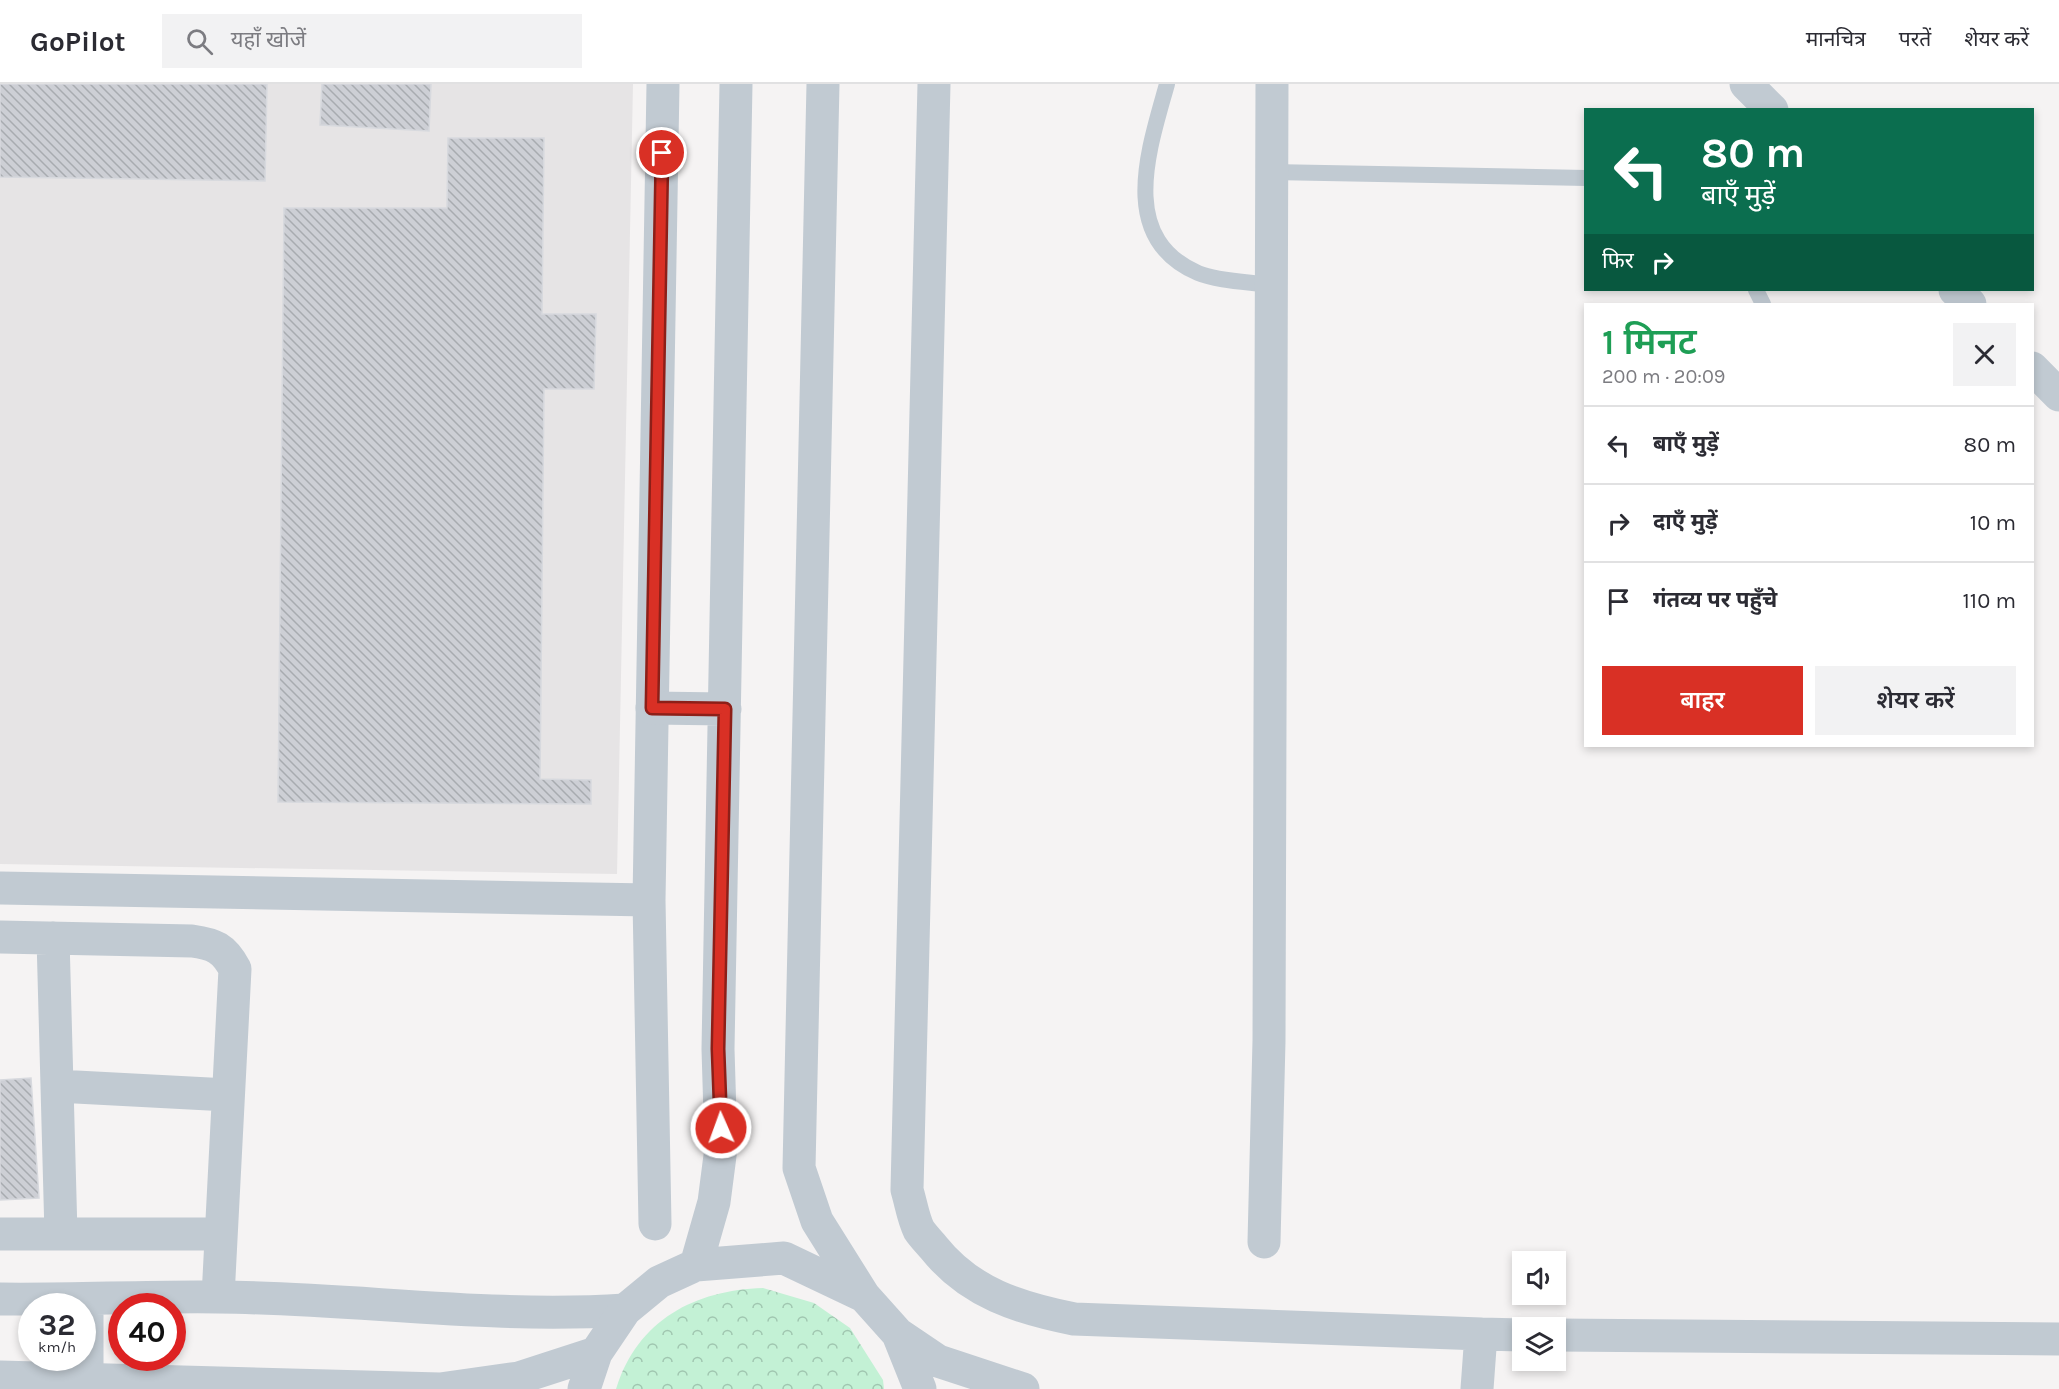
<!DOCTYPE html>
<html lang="hi">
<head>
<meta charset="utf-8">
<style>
  body { margin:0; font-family:Karla,"Noto Sans Devanagari",sans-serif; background:#f2f2f3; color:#2b2b33; height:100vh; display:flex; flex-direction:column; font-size:22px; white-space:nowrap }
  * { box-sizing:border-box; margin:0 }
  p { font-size:20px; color:#7c7c81 }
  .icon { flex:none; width:33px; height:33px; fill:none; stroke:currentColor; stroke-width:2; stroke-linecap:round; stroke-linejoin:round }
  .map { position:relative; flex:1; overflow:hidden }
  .side { position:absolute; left:1584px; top:219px; width:450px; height:444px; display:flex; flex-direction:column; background:#fff; border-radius:0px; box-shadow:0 3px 9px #0003 }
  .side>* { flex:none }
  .hud { position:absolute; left:1584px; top:24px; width:450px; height:183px; border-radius:0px; box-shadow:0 3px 9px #0003; background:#0b6e4f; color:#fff; overflow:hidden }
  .buttons { position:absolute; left:1512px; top:1167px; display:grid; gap:12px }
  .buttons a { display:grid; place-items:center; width:54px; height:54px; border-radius:0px; background:#fff; box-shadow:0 3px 9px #0003; font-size:30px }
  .speed { position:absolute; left:18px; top:1209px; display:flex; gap:12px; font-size:30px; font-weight:700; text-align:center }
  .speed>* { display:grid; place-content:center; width:78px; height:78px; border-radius:50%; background:#fff; box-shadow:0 3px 9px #0003; line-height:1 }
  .speed small { font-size:15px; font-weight:400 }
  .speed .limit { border:9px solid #d22; background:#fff; color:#111 }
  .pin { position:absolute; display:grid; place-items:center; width:51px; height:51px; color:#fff; margin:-26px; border:3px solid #fff; border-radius:50%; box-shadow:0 2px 6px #0007 }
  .me { position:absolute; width:66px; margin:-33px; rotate:358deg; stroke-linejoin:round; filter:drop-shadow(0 0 4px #0008) }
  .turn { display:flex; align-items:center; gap:21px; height:126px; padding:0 18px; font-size:27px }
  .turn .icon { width:78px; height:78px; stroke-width:2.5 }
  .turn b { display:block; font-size:42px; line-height:51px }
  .then { display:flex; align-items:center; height:57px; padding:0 18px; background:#0003; gap:12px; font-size:22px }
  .round { display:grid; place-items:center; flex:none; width:63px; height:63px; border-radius:0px; background:#f2f2f3 }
  .headline { display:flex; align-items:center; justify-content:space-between; height:102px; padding:0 18px }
  h1 { font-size:36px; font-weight:600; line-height:45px; color:#1e9e55 }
  .cta { display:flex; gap:12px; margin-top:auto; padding:12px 18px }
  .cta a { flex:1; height:69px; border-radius:0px; background:#d93025; color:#fff; font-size:24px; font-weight:600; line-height:69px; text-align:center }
  .cta a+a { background:#f2f2f3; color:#2b2b33 }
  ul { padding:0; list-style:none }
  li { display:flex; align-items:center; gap:18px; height:78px; padding:0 18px; border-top:2px solid #e1e1e2 }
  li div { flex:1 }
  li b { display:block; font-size:22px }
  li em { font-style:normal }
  header { display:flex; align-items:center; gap:36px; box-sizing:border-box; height:84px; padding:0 30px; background:#fff; border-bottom:2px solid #e1e1e2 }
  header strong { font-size:28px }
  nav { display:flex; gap:33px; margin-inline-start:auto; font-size:21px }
  .search { width:420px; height:54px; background:#f2f2f3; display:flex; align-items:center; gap:15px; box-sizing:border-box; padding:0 21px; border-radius:0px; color:#7c7c81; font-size:22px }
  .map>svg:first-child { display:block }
  .education { fill:#e6e4e5 }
  .park { fill:url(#park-crowns) }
  .building { fill:url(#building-back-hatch); stroke:#d7d9de; stroke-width:1.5 }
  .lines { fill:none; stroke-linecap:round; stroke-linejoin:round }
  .service { stroke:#c1cad2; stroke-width:16 }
  .minor { stroke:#c1cad2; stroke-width:33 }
  .tertiary { stroke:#c1cad2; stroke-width:33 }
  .route-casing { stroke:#8d1f18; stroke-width:15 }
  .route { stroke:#d93025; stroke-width:10 }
</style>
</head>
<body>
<header>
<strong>GoPilot</strong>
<div class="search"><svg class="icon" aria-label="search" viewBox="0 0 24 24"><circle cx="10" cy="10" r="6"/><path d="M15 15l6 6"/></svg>यहाँ खोजें</div>
<nav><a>मानचित्र</a><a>परतें</a><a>शेयर करें</a></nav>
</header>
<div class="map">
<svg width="2059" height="1305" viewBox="0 0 2059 1305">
  <defs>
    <pattern id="park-crowns" width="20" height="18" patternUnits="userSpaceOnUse" patternTransform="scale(1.5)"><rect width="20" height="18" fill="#c3f1d5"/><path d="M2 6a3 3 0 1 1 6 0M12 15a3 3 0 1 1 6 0" fill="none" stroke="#a0c6b0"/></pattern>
    <pattern id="building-back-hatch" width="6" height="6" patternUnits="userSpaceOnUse" patternTransform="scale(1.5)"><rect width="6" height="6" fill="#cdcfd5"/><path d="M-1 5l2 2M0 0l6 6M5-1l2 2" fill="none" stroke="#a8abb0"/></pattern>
  </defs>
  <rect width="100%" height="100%" fill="#f5f3f3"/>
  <path class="education" d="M0,0H633L617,790L0,780Z"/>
  <path class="park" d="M763,1204L814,1219L850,1244L883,1296L884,1305H616C637,1236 695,1206 763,1204Z"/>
  <path class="building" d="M0,0H267L265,97L0,93Z
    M322,0H431L429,47L320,41Z
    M448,54H544L542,230H596L594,305H544L540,695L591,696V720L278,718L284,124H447Z
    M31,994L39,1114L0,1116V996Z"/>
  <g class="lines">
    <path class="service" d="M1167,0C1149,65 1117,154 1198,189C1217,197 1250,198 1270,201
      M1271,88L1586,94
      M1756,206L1763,220"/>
    <path class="minor" d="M934,0L907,1106C911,1119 913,1134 919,1146C923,1152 929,1158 934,1164C970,1209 1019,1224 1074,1235L1481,1250
      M1746,0L1772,26
      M1955,206L1970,220
      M2032,284L2059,311
      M0,804L649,816
      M0,853L192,857C214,860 224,864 235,885L218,1213
      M53,854L61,1150
      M57,1002L228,1011
      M655,1140L649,816L663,0
      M0,1150H221
      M1264,1158L1269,957L1272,0
      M0,1215C73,1216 145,1212 218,1213C354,1214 489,1235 625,1226
      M1556,1251L2059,1255
      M87,1294V1216
      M1477,1305L1481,1250L1522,1251"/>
    <path class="tertiary" d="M823,0L799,1084L817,1137L864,1212
      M652,624L725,625
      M696,1181L714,1118L721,1064L718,965L736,0
      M898,1250L938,1277L1023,1305
      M0,1293L440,1305L519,1294L596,1269
      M584,1305L596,1269L625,1226L659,1198L696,1181L784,1174L864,1212L898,1250L920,1305"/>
  </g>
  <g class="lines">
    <defs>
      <path id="route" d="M662,69L652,624L725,625L718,965L721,1044"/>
    </defs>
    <use href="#route" class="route-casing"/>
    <use href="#route" class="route"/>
  </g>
</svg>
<div class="buttons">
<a><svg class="icon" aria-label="sound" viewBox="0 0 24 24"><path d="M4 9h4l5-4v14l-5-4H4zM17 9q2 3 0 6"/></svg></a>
<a><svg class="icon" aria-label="layers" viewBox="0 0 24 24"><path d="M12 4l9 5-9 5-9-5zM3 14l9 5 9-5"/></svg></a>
</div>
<div class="speed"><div>32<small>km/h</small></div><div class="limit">40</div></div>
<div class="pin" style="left:662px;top:69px;background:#d93025"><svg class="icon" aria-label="arrive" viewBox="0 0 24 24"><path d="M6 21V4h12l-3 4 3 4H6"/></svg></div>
<svg class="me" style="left:721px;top:1044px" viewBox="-20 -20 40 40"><circle r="17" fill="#d93025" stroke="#fff" stroke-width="3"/><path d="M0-11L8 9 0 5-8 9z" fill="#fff"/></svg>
<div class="hud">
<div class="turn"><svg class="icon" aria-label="left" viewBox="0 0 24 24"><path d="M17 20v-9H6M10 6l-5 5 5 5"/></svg><div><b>80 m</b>बाएँ मुड़ें</div></div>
<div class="then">फिर<svg class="icon" aria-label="right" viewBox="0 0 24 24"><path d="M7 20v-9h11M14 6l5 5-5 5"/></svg></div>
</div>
<section class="side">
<div class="headline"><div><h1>1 मिनट</h1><p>200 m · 20:09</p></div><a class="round"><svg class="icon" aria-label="close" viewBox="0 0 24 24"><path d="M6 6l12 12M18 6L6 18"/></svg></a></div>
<ul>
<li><svg class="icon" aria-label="left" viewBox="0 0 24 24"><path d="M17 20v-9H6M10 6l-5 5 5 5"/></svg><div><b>बाएँ मुड़ें</b></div><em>80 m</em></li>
<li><svg class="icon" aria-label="right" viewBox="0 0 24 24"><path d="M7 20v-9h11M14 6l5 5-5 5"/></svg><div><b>दाएँ मुड़ें</b></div><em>10 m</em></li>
<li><svg class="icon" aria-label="arrive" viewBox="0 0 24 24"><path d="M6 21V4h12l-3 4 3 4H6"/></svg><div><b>गंतव्य पर पहुँचे</b></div><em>110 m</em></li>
</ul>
<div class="cta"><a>बाहर</a><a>शेयर करें</a></div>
</section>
</div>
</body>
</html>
